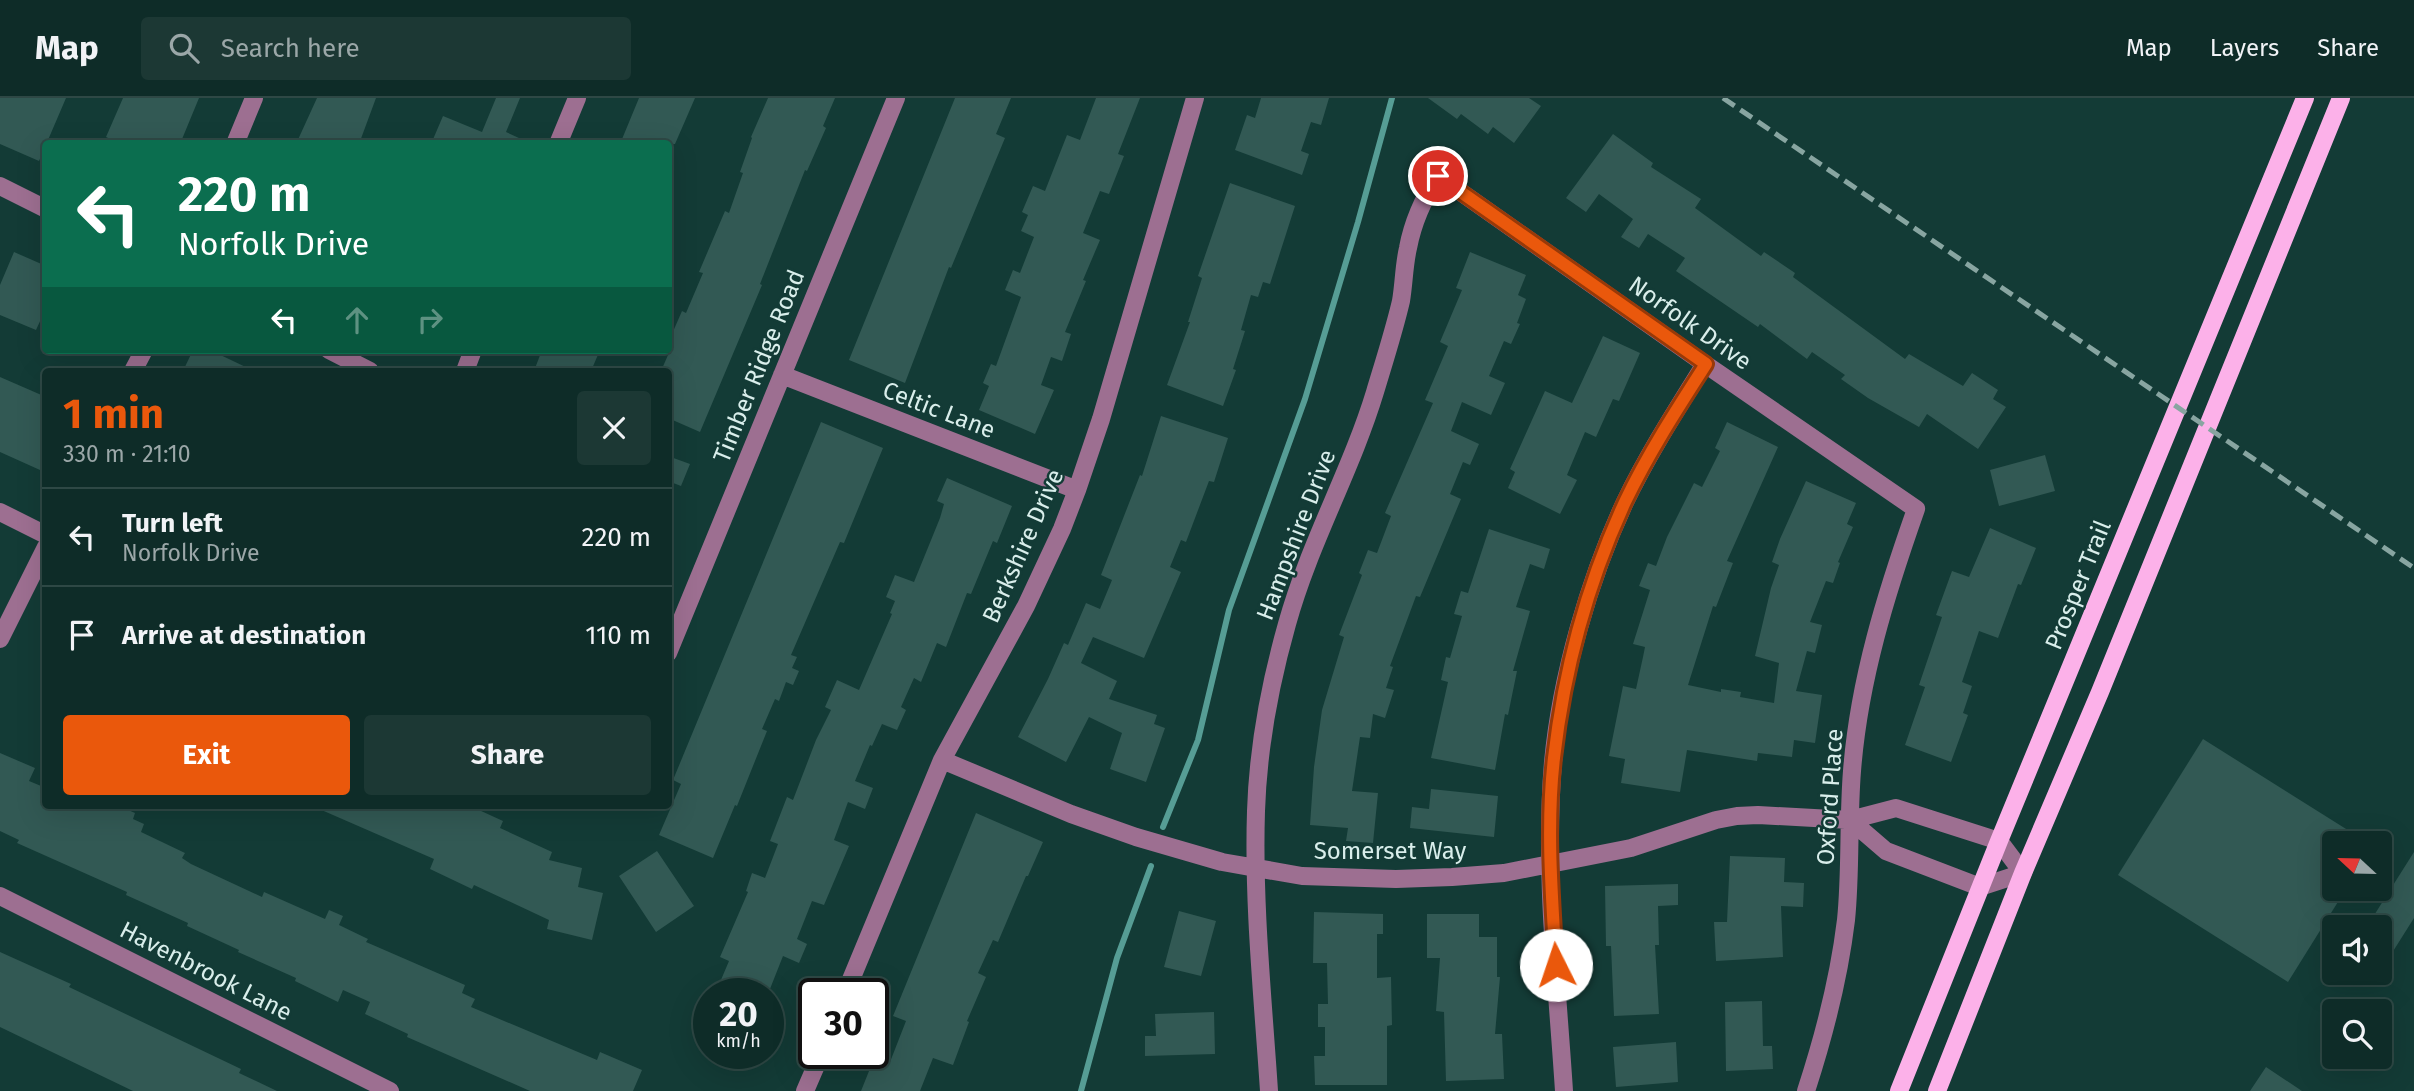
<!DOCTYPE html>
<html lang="en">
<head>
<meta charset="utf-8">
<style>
  body { margin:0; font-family:"Fira Sans",sans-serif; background:#1c3834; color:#f1f3f6; height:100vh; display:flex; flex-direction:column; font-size:26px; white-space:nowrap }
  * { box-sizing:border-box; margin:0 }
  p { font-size:23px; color:#9ba7a8 }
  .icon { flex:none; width:38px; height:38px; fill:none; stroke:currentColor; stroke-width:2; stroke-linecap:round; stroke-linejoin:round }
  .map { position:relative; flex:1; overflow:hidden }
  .details { position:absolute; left:42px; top:270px; width:630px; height:441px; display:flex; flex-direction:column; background:#0e2c28; border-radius:7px; box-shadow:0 7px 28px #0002,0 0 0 2px #2e4845 }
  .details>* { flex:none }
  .guide { position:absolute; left:42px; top:42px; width:630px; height:214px; border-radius:7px; box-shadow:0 7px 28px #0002,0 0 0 2px #2e4845; background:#0b6e4f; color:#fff; overflow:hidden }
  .needle { width:46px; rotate:292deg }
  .controls { position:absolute; left:2322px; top:733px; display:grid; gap:14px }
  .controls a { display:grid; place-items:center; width:70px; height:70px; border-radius:7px; background:#0e2c28; box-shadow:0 7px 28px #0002,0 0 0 2px #2e4845; font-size:35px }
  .speed { position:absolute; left:693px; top:880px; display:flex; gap:14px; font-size:35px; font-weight:700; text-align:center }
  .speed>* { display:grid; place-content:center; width:91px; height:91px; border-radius:50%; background:#0e2c28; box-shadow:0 7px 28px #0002,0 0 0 2px #2e4845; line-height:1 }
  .speed small { font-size:18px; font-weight:400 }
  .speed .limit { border:4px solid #111; border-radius:10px; background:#fff; color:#111 }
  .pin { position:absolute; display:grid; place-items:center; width:60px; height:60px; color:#fff; margin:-30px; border:4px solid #fff; border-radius:50%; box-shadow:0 2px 7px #0007 }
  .me { position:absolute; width:77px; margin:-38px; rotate:356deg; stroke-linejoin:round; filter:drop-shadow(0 0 5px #0008) }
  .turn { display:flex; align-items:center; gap:24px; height:147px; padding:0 21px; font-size:32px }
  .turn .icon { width:91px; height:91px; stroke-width:2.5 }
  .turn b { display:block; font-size:49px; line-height:60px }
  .lanes { display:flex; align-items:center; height:66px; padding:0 21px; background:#0003; justify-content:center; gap:35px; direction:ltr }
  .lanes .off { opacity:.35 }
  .round { display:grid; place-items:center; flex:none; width:74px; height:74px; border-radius:7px; background:#1c3834 }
  .head { display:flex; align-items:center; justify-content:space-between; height:119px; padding:0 21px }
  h1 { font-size:42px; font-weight:700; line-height:52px; color:#ea580c }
  .primary-button { display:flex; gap:14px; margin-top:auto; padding:14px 21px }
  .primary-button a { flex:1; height:80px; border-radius:7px; background:#ea580c; color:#fff; font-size:28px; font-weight:700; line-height:80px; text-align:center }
  .primary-button a+a { background:#1c3834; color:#f1f3f6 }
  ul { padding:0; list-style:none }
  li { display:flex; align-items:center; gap:21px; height:98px; padding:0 21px; border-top:2px solid #2e4845 }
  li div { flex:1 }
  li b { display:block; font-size:26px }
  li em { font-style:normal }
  header { display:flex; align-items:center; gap:42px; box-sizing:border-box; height:98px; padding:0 35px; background:#0e2c28; border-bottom:2px solid #2e4845 }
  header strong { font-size:33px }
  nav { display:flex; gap:38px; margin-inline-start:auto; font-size:24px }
  .search { width:490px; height:63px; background:#1c3834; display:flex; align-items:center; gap:18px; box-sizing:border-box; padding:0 24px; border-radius:7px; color:#9ba7a8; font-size:26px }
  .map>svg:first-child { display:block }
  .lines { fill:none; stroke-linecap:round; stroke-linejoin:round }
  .stream { stroke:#569d95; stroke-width:6 }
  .building { fill:#325954 }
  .minor { stroke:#9d6f91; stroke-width:18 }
  .major { stroke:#fcb1e9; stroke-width:18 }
  .rail { stroke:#88a5a1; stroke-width:5; stroke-dasharray:14 7; stroke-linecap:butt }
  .route-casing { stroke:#983908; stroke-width:18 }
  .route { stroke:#ea580c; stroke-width:12 }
  .labels { text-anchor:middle; stroke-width:5; stroke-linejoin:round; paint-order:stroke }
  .street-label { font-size:24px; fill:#d9eeeb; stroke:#133b36 }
</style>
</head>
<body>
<header>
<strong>Map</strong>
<div class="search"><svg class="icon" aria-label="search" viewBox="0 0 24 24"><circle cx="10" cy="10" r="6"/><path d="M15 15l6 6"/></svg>Search here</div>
<nav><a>Map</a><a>Layers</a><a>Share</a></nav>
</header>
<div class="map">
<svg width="2414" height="993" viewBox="0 0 2414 993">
  <rect width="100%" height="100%" fill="#133b36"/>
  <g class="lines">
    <path class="stream" d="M1163,729L1198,642L1229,512L1305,301L1358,124L1392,0
      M1081,993L1117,860L1151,768"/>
  </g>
  <path class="building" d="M0,0H66L39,63L0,46Z
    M123,0H199L180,46H121L106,39Z
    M317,0H376L359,46H296Z
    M496,0H520L506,34L532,46H431L443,18L482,34Z
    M639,0H695L675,46H620Z
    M768,0H835L823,28L826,30L807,73L805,72L760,186L762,187L700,334L668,320V273H661L668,257L664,256L665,252H668V245L682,213L686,215L703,175L699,174L725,113L729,115L743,75L740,74L752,40L751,39Z
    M955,0H1011L996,36L1005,40L951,170L949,169L905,285L849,262Z
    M1096,0H1140L1118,56L1124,58L1109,96L1100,93L1083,135L1100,142L1083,182L1086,183L1065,234L1071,236L1062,263L1051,259L1041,287L1054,292L1035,336L979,312L989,288L983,285L991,266L996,268L1021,199L1005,192L1013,172L1020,175L1034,139L1021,133L1028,117L1022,114L1033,88L1045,93L1067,37L1080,42Z
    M1261,0H1329L1321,27L1311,24L1301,53L1309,56L1302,77L1235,52L1247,17L1255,20Z
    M1428,0H1529L1541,8L1514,45L1493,29L1488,36L1461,16L1457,21Z
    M1613,36L1653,65L1651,69L1701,101L1695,110L1761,158L1764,154L1795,175L1793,179L1905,261L1909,256L1963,288L1972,275L1998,292L1993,301L2006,309L1978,351L1927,316L1919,329L1868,300L1841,281L1845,277L1812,254L1807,261L1760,226L1758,229L1676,173L1685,160L1648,136L1639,150L1621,139L1633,121L1599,96L1586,114L1566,100Z
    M1230,85L1295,108L1270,186L1263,184L1258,199L1251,197L1241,232L1245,233L1233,271L1236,272L1223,308L1167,287L1190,224H1188L1202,180L1198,178Z
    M14,154L46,168V210L36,232L0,217V187Z
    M1470,154L1526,177L1518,197L1526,201L1517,225L1520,226L1511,246L1504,243L1489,278L1505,285L1491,317L1462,304L1451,333L1479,346L1470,367L1463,364L1450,396L1461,401L1420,499L1416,498L1390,568L1393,569L1386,590L1394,592L1385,620L1373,616L1370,640L1360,639L1352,693L1378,695L1373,745L1346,743L1348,730L1310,727L1314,669L1322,612L1344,539L1339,537L1362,477L1359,475L1368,452L1377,455L1391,418L1385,415L1433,305L1425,302L1448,248L1440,244L1462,192L1456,190Z
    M1603,238L1640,255L1619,303L1613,301L1596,339L1585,334L1567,377L1577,382L1560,416L1508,390L1515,374L1510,371L1545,293L1572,305Z
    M193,252H210L254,273H183Z
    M542,252H600L591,273H534Z
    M0,279L46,299V361L40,372L0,354Z
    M1161,318L1228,340L1214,384L1209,383L1186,444L1181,442L1170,469L1181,474L1144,560L1093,539L1081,565L1117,583L1109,601L1157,617L1154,626L1165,630L1146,684L1110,671L1122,635L1089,619L1066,664L1018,639L1048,581L1064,545L1068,547L1086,505L1100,511L1112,482L1101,477L1140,377L1142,378Z
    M821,324L883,350L844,445L840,444L791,557L797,559L792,570L799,573L793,587L786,584L779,603L775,601L762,631L767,633L737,708L735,707L713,760L659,737L681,686L673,682Z
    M1727,324L1778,349L1727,463L1733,465L1716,509L1713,508L1688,587L1721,594V591L1741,594L1740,599L1774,605L1779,565L1755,558L1771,490L1779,467L1772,464L1780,441L1806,383L1856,405L1847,426L1853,429L1838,464L1840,465L1833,485L1826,483L1810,524L1822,527L1815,555L1807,553L1796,593L1822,597L1815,645L1794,642L1792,659L1758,655L1757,663L1687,652L1680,694L1621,685L1625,661L1609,658L1623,588L1636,591L1643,559L1645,549L1633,546L1650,492L1639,488L1648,465L1656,468L1667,439L1694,385L1702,389L1720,353L1715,350Z
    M2045,357L2055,393L1999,408L1990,372Z
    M668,358L690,366L681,388L668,383Z
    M947,380L1012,408L997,445L993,443L971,496L967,495L946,549L937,545L921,584L914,580L901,609L906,612L897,632L882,626L872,648L870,647L855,683L873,690L865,711L848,704L834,742L849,748L824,807L812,803L797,841L807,846L799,865L783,858L768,896H715L729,863L720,859L748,794L746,793L752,775L765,780L778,746L770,743L787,699L793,702L816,642L831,612L825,609L837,582L859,592L892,516L890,515L895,503L886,499L895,477L914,484L940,420L944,406L937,403Z
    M1990,430L2036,450L2021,487L2018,486L1998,540L1979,533L1962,584L1972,588L1963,615L1968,617L1951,664L1905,647L1925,589L1919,587L1942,519L1936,517L1952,473L1969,479Z
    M1489,431L1550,451L1544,471L1530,466L1516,509L1530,513L1513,573H1517L1508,617L1505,616L1495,672L1431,660L1448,584L1441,582L1446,559L1450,560L1462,518L1454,516L1461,493L1468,495Z
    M2203,641L2370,746H2334V791H2346L2288,884L2118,777Z
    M0,655L35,670L29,683L46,690V707H84L99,713L101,707H117L135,715L133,721L144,726L141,734L185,755L182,760L191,766L262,799L264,794L325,821L329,812L343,818L339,827L368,841L366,844L465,887L462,895L475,901L471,909L597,962L600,954L642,972L633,993H530L407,939L408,936L365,916L370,904L343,892L338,904L295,883L296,880L238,854L239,852L187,828L188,825L126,797L127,794L17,745L19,742L0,733Z
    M1431,691L1498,698L1494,739L1410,730L1412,709L1429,711Z
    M310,707H468L503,723L500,730L552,754L549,762L582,770L578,789L603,795L592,842L547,831L549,822L474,787L472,791L430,771L434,761Z
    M976,715L1043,744L1028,778H1026L998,844L993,842L978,875L986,879L967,923L969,924L953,967L933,960L920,993H861L875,958L890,964L906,923L893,918Z
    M657,753L694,808L656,834L619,778Z
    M2414,754V820L2380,874V830H2366Z
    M1730,758L1785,760L1784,784L1804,785L1803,809L1781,808L1783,859L1716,863L1714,824H1727Z
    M1678,786V807L1658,808L1659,847H1655L1659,916L1614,918L1611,848H1606L1605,788Z
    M1179,813L1216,823L1201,878L1164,869Z
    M1314,814L1383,816V836H1377V880L1391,879L1392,927L1387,928V987H1315L1314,958H1325V929H1318V906H1328L1327,865H1313Z
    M1427,816H1479V839H1497V879H1500L1495,936H1502L1504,981L1446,983L1444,914L1436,913L1440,860H1427Z
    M0,854L71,886L69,889L241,971L239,975L277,993H133L0,929Z
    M1762,903L1763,948H1772L1773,971L1726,973L1725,904Z
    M1214,914L1215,956L1145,958V938H1156L1155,916Z
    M1676,944L1678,984L1616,989L1613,949Z
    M2266,969L2302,993H2250Z"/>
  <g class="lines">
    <path class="minor" d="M235,46L254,0
      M558,46L577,0
      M0,88L46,111
      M329,252L370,273
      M133,273L144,252
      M465,273L473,252
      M782,277L1077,392
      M0,414L46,437
      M0,541L46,449
      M668,555L896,0
      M942,662L1071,716L1136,739L1222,764L1302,778L1396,781L1452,779L1504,775L1631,750L1716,722L1737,718L1758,717L1850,722L1896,710L1999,743L2023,775L1980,789L1886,753L1850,722
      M0,798L390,993
      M845,896L942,662L1026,508L1062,431L1077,392L1101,321L1195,0
      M805,993L821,956
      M1269,993C1263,901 1253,806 1256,713C1258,651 1270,586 1287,526C1309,446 1351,373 1375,294C1384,264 1394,233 1401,203C1404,185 1404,167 1408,150C1413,123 1423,101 1438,78L1705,266L1916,411C1886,496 1859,582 1852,673C1848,723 1851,773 1846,822C1839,880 1824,938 1806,993
      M1564,993C1557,884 1544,773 1553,664C1561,579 1589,481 1625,404C1648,356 1677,311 1705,266"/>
    <path class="major" d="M1899,993L1999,743L2305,0
      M1937,993L2023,775L2100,594L2341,0"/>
    <path class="rail" d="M1723,0L2414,470"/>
  </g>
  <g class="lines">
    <defs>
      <path id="route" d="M1438,78L1706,266C1677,311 1648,356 1625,404C1588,484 1564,573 1554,660C1546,729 1552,799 1556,867"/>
    </defs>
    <use href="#route" class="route-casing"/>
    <use href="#route" class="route"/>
  </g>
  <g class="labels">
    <g class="street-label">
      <text transform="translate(1690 225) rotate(35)" y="8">Norfolk Drive</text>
      <text transform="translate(759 268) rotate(-68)" y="8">Timber Ridge Road</text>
      <text transform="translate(939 312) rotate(21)" y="8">Celtic Lane</text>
      <text transform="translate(1296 437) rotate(-69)" y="8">Hampshire Drive</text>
      <text transform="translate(1023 448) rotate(-66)" y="8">Berkshire Drive</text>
      <text transform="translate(2078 487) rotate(-68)" y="8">Prosper Trail</text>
      <text transform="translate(1830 699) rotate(-86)" y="8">Oxford Place</text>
      <text x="1390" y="761">Somerset Way</text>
      <text transform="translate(206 873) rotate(27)" y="8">Havenbrook Lane</text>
    </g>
  </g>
</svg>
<div class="controls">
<a><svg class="needle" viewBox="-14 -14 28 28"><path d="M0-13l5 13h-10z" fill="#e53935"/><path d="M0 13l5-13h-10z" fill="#9ba7a8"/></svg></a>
<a><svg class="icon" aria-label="sound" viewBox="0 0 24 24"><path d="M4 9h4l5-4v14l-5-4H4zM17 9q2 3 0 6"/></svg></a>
<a><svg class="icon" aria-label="search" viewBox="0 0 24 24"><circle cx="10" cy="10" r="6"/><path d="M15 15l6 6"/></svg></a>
</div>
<div class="speed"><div>20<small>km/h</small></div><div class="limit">30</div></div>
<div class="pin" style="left:1438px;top:78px;background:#d93025"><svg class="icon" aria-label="arrive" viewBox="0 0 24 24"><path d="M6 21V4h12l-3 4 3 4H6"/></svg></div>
<svg class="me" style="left:1556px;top:867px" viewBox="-20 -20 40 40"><circle r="19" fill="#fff"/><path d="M0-13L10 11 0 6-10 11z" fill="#ea580c"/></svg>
<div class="guide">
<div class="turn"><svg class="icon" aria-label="left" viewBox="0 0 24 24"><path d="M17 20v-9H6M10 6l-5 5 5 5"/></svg><div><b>220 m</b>Norfolk Drive</div></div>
<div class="lanes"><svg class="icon" aria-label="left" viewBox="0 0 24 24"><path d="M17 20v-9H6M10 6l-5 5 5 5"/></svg><svg class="icon off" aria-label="ahead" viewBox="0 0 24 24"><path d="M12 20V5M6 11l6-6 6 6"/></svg><svg class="icon off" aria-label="right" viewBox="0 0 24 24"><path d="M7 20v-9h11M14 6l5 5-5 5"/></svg></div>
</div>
<section class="details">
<div class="head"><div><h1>1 min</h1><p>330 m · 21:10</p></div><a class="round"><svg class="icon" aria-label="close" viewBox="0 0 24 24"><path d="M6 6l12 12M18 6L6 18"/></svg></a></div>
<ul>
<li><svg class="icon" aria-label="left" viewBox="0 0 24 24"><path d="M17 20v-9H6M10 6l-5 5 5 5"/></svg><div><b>Turn left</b><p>Norfolk Drive</p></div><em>220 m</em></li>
<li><svg class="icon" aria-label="arrive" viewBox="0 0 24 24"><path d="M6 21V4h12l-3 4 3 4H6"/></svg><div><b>Arrive at destination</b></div><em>110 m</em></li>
</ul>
<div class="primary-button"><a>Exit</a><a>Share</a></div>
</section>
</div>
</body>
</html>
